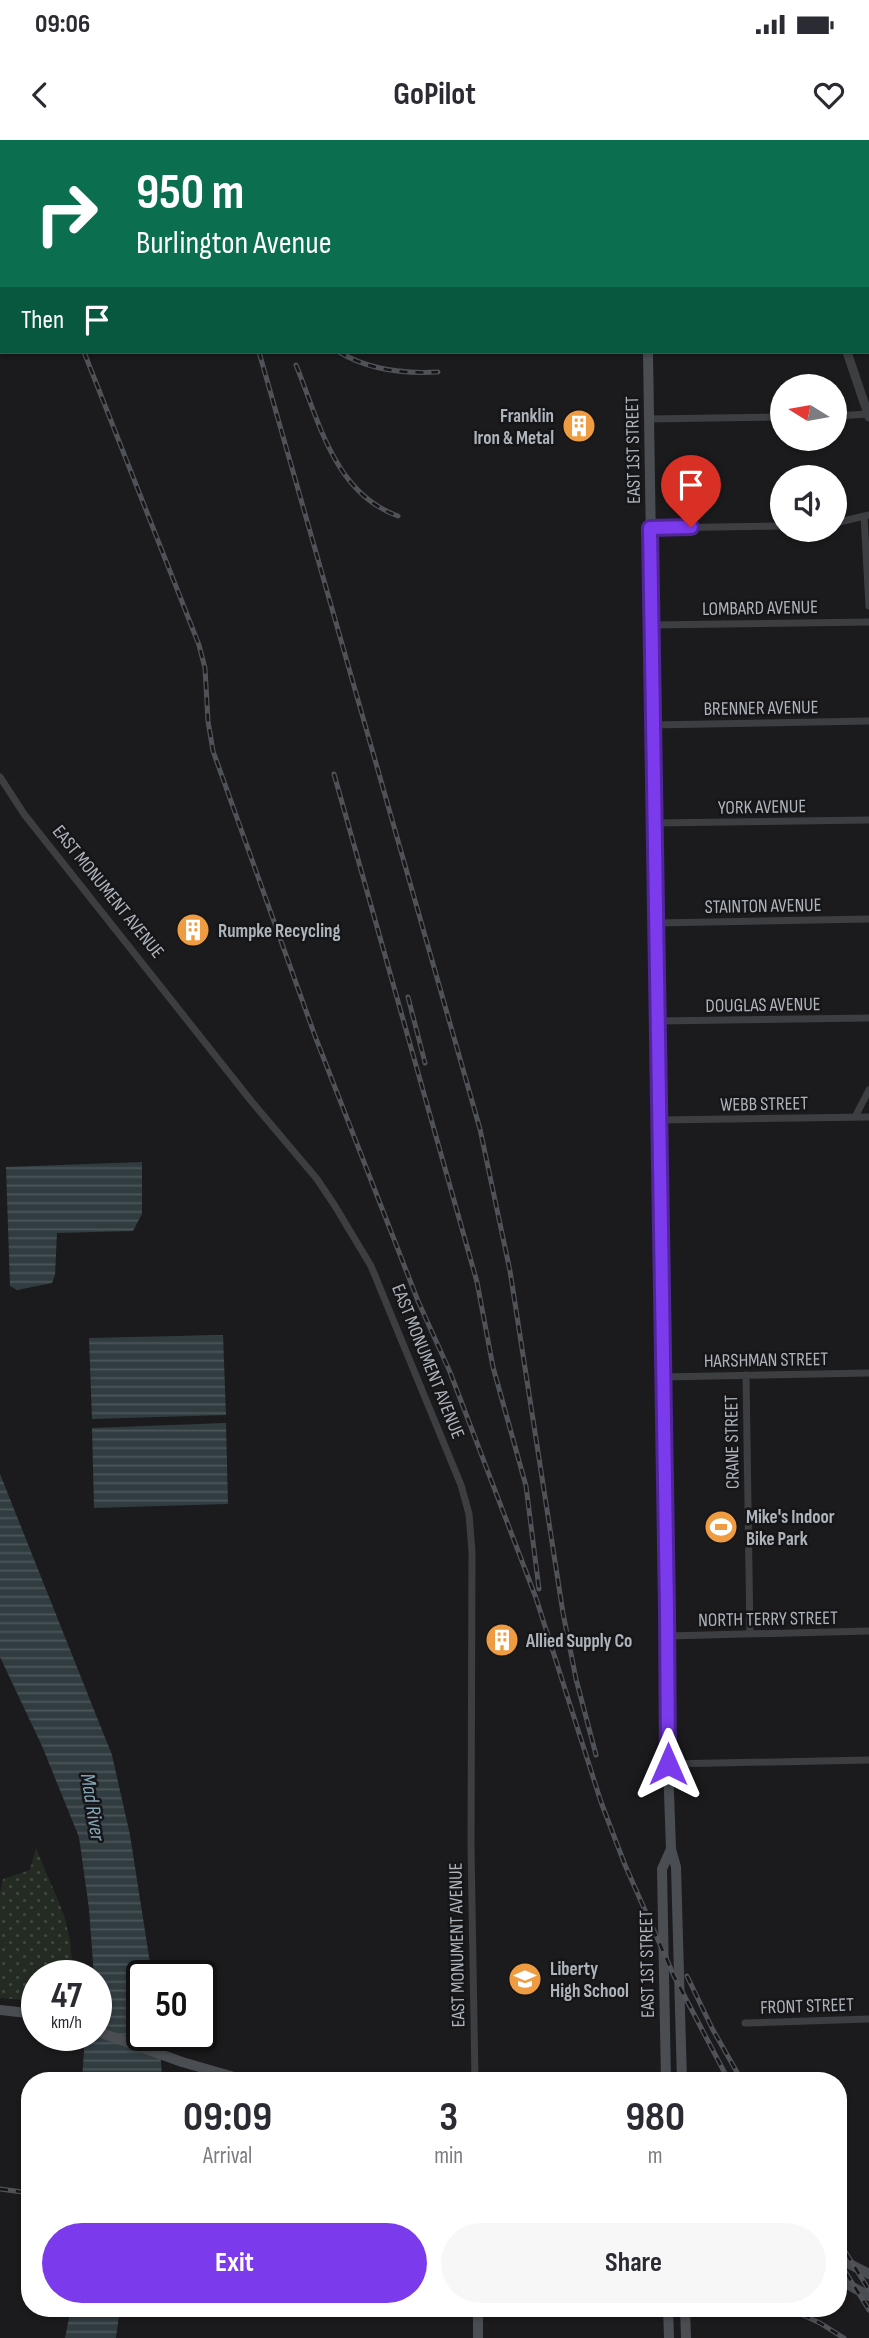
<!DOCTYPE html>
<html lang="en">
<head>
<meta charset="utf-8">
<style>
  body { margin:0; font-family:"Sofia Sans Condensed",sans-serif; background:#f7f7f7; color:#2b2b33; height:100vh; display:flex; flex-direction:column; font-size:26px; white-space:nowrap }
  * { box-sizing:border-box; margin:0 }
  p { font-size:23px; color:#7c7c81 }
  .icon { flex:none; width:38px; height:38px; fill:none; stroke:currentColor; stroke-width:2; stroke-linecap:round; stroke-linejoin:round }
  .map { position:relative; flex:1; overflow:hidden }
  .side { position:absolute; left:21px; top:1932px; width:826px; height:245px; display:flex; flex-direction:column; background:#fff; border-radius:28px; box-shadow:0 2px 5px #0004 }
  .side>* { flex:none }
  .guide { position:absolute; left:0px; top:0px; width:870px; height:214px; box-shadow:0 2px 5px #0004; background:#0b6e4f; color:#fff; overflow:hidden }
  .needle { width:46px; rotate:281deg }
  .tools { position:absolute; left:770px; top:234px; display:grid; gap:14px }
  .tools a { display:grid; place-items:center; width:77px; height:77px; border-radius:50%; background:#fff; box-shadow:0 2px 5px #0004; font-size:35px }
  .speed { position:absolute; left:21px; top:1820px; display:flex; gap:14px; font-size:35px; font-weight:700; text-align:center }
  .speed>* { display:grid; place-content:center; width:91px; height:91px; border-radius:50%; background:#fff; box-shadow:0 2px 5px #0004; line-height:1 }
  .speed small { font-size:18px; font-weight:400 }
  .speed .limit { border:4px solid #111; border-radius:10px; background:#fff; color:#111 }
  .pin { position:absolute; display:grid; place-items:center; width:60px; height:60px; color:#fff; margin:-72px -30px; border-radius:50% 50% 50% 0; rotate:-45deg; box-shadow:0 0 7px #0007 }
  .pin .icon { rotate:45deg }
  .me { position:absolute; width:77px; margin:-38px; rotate:0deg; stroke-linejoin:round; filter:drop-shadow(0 0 5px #0008) }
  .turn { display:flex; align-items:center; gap:24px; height:147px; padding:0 21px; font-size:32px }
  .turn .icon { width:91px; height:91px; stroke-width:2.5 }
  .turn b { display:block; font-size:49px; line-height:60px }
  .then { display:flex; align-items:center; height:66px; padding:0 21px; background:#0003; gap:14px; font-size:26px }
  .eta { display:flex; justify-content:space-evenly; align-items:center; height:119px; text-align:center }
  .eta b { font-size:42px; font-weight:700; line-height:49px }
  .action { display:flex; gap:14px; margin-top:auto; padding:14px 21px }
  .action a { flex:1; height:80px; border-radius:42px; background:#7c3aed; color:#fff; font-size:28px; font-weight:700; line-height:80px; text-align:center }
  .action a+a { background:#f7f7f7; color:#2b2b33 }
  .status { display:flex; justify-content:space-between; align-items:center; height:49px; padding:0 35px; background:#fff; direction:ltr }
  .status svg { height:19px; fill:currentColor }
  header { display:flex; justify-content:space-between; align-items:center; height:91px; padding:0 21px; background:#fff; font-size:32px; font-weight:700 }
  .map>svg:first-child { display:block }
  .green { fill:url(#green-dots) }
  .water { fill:url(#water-rules) }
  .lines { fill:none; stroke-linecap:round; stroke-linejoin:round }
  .minor { stroke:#3c3e42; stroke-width:7 }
  .tertiary { stroke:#3c3e42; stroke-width:9 }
  .secondary { stroke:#4a4d52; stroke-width:10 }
  .rail-casing { stroke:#4f5257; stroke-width:5 }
  .rail { stroke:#161618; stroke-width:2.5; stroke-dasharray:8; stroke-linecap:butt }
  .route-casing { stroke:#51269a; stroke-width:18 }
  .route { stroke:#7c3aed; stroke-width:12 }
  .labels { text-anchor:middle; stroke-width:5; stroke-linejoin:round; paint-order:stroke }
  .poi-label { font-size:19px; font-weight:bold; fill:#aeb4bc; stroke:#161618; text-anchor:start }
  .street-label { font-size:19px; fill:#aeb4bc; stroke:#161618 }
  .water-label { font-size:21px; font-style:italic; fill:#86a6b6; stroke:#161618 }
</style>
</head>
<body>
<div class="status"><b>09:06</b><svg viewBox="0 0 49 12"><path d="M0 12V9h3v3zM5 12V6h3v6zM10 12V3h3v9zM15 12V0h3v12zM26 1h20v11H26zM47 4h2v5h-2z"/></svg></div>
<header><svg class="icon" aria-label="back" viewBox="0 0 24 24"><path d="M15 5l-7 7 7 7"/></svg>GoPilot<svg class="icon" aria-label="heart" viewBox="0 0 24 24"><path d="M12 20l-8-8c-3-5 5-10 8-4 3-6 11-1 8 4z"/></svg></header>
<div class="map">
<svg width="869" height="2198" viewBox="0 0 869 2198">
  <defs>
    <pattern id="green-dots" width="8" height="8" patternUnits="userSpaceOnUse" patternTransform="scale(1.75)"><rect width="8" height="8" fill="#232b23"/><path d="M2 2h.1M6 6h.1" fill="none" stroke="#404741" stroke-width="1.8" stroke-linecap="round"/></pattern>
    <pattern id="water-rules" width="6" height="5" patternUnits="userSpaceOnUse" patternTransform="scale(1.75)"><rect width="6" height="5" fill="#313c41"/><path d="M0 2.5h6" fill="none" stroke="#4c565a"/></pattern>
  </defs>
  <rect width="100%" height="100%" fill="#1b1b1d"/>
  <path class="green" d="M36,1708L64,1775L70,1800L73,1836H37V1861L0,1858V1752L3,1739L30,1730Z"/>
  <path class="water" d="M142,1022V1074L133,1091L57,1093L55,1135L52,1143L17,1150L10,1146L6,1027Z
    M223,1195L226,1275L92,1279L89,1198Z
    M226,1283L228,1364L94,1368L92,1288Z
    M0,1334L112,1615L130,1695L152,1836H142V1895H159L162,1936L160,1941H82L85,1895H96V1836H94L89,1769L79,1697L42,1606L0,1517Z
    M71,2168H120L116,2198H65Z"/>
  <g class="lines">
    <path class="minor" d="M868,120L869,119
      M835,276L868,274
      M649,279L782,277
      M864,376L869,466
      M835,383L869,375
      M650,388L782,386
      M652,485L869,482
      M653,585L869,581
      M0,637L24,674L252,962L317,1039L335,1066L371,1126L461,1345L469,1374L472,1412L471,1706L475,1941
      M655,683L869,680
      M657,783L869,779
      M658,881L869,878
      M855,977L869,950
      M659,980L869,977
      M746,1235L750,1494
      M664,1237L869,1233
      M668,1496L869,1491
      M668,1624L869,1620
      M745,1883L869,1879"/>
    <path class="tertiary" d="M773,0V2
      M847,212L869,277"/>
    <path class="secondary" d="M645,0V2
      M648,212L668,1496V1624L671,1709L676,1727L682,1941
      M0,1870L37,1874
      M96,1891L182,1922L248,1941
      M666,1941L662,1729L671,1709
      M838,2118L869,2134
      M838,2139L869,2156
      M478,2168V2198
      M668,2168L669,2198
      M685,2168L686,2198"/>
    <defs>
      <path id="rail" d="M198,0L199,2
        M1,37L2,39
        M84,212L199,505L205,528L208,581L213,611L315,896L418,1161L450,1232L536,1458L601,1662L625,1725L674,1836L729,1941
        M259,212L480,989L510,1131L563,1473L576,1539L596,1615
        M339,212C369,230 404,234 438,232
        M296,225C319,281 334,353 398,376
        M334,634L477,1142L493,1227L526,1346L539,1449
        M408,857L425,923
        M687,1836L713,1890L742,1941
        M0,2049L30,2053
        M838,2100L869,2150
        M838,2120L869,2170
        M788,2168L820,2183L844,2198"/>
    </defs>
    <use href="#rail" class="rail-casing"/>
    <use href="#rail" class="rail"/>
  </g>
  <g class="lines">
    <defs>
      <path id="route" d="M668,1624L667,1470L650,388L691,387"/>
    </defs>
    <use href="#route" class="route-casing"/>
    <use href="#route" class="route"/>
  </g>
  <defs>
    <symbol id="building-disc" viewBox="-11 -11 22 22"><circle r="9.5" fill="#ef9b41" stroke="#161618"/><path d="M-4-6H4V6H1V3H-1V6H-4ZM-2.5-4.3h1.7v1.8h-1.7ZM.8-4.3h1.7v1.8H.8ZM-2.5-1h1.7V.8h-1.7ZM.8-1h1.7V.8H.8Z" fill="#fff"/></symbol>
    <symbol id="stadium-disc" viewBox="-11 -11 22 22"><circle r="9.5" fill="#ef9b41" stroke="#161618"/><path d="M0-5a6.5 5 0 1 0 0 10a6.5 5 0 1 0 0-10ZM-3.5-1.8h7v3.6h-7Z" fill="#fff"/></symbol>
    <symbol id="school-disc" viewBox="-11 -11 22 22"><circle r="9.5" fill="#ef9b41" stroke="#161618"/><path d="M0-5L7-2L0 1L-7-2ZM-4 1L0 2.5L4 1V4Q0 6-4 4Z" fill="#fff"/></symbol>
  </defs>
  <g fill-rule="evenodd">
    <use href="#building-disc" x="560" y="267" width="38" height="38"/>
    <use href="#building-disc" x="174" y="771" width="38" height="38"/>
    <use href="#stadium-disc" x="702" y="1368" width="38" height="38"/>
    <use href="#building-disc" x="483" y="1481" width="38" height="38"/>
    <use href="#school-disc" x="506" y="1820" width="38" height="38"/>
  </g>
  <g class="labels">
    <g class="poi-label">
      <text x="554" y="282" text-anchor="end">Franklin<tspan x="554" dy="22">Iron &amp; Metal</tspan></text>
      <text x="218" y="797">Rumpke Recycling</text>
      <text x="746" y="1383">Mike's Indoor<tspan x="746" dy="22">Bike Park</tspan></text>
      <text x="526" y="1507">Allied Supply Co</text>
      <text x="550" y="1835">Liberty<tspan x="550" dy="22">High School</tspan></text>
    </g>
    <g class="street-label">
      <text transform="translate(632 310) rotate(-91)" y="7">EAST 1ST STREET</text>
      <text transform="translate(760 467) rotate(-1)" y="7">LOMBARD AVENUE</text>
      <text transform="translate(761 567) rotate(-1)" y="7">BRENNER AVENUE</text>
      <text transform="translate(762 666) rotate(-1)" y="7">YORK AVENUE</text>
      <text transform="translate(109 751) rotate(51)" y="7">EAST MONUMENT AVENUE</text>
      <text transform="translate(763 765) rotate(-1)" y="7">STAINTON AVENUE</text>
      <text transform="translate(763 864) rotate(-1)" y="7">DOUGLAS AVENUE</text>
      <text transform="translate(764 963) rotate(-1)" y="7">WEBB STREET</text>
      <text transform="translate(766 1219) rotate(-1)" y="7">HARSHMAN STREET</text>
      <text transform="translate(429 1221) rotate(68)" y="7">EAST MONUMENT AVENUE</text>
      <text transform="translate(731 1302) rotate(-91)" y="7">CRANE STREET</text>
      <text transform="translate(768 1478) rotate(-1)" y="7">NORTH TERRY STREET</text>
      <text transform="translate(456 1805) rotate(-91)" y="7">EAST MONUMENT AVENUE</text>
      <text transform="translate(646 1824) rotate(-91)" y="7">EAST 1ST STREET</text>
      <text transform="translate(807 1865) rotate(-2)" y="7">FRONT STREET</text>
    </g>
    <g class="water-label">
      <text transform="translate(93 1667) rotate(81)" y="7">Mad River</text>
    </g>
  </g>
</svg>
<div class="tools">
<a><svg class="needle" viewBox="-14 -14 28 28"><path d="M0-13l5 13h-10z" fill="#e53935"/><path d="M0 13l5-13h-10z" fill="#7c7c81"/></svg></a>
<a><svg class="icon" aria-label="sound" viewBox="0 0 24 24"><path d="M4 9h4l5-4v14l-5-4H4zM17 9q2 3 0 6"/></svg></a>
</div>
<div class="speed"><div>47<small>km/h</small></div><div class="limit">50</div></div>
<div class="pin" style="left:691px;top:387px;background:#d93025"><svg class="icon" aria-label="arrive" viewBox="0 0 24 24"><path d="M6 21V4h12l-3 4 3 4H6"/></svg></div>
<svg class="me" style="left:668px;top:1624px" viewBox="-20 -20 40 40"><path d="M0-17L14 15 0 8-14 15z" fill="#7c3aed" stroke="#fff" stroke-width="4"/></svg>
<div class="guide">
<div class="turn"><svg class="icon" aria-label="right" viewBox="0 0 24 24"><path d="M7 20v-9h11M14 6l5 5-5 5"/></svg><div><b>950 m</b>Burlington Avenue</div></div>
<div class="then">Then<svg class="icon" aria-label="arrive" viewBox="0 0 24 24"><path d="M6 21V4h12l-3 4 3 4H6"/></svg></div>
</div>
<section class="side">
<div class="eta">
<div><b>09:09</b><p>Arrival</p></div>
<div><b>3</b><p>min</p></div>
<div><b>980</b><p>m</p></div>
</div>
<div class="action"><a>Exit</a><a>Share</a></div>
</section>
</div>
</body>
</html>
